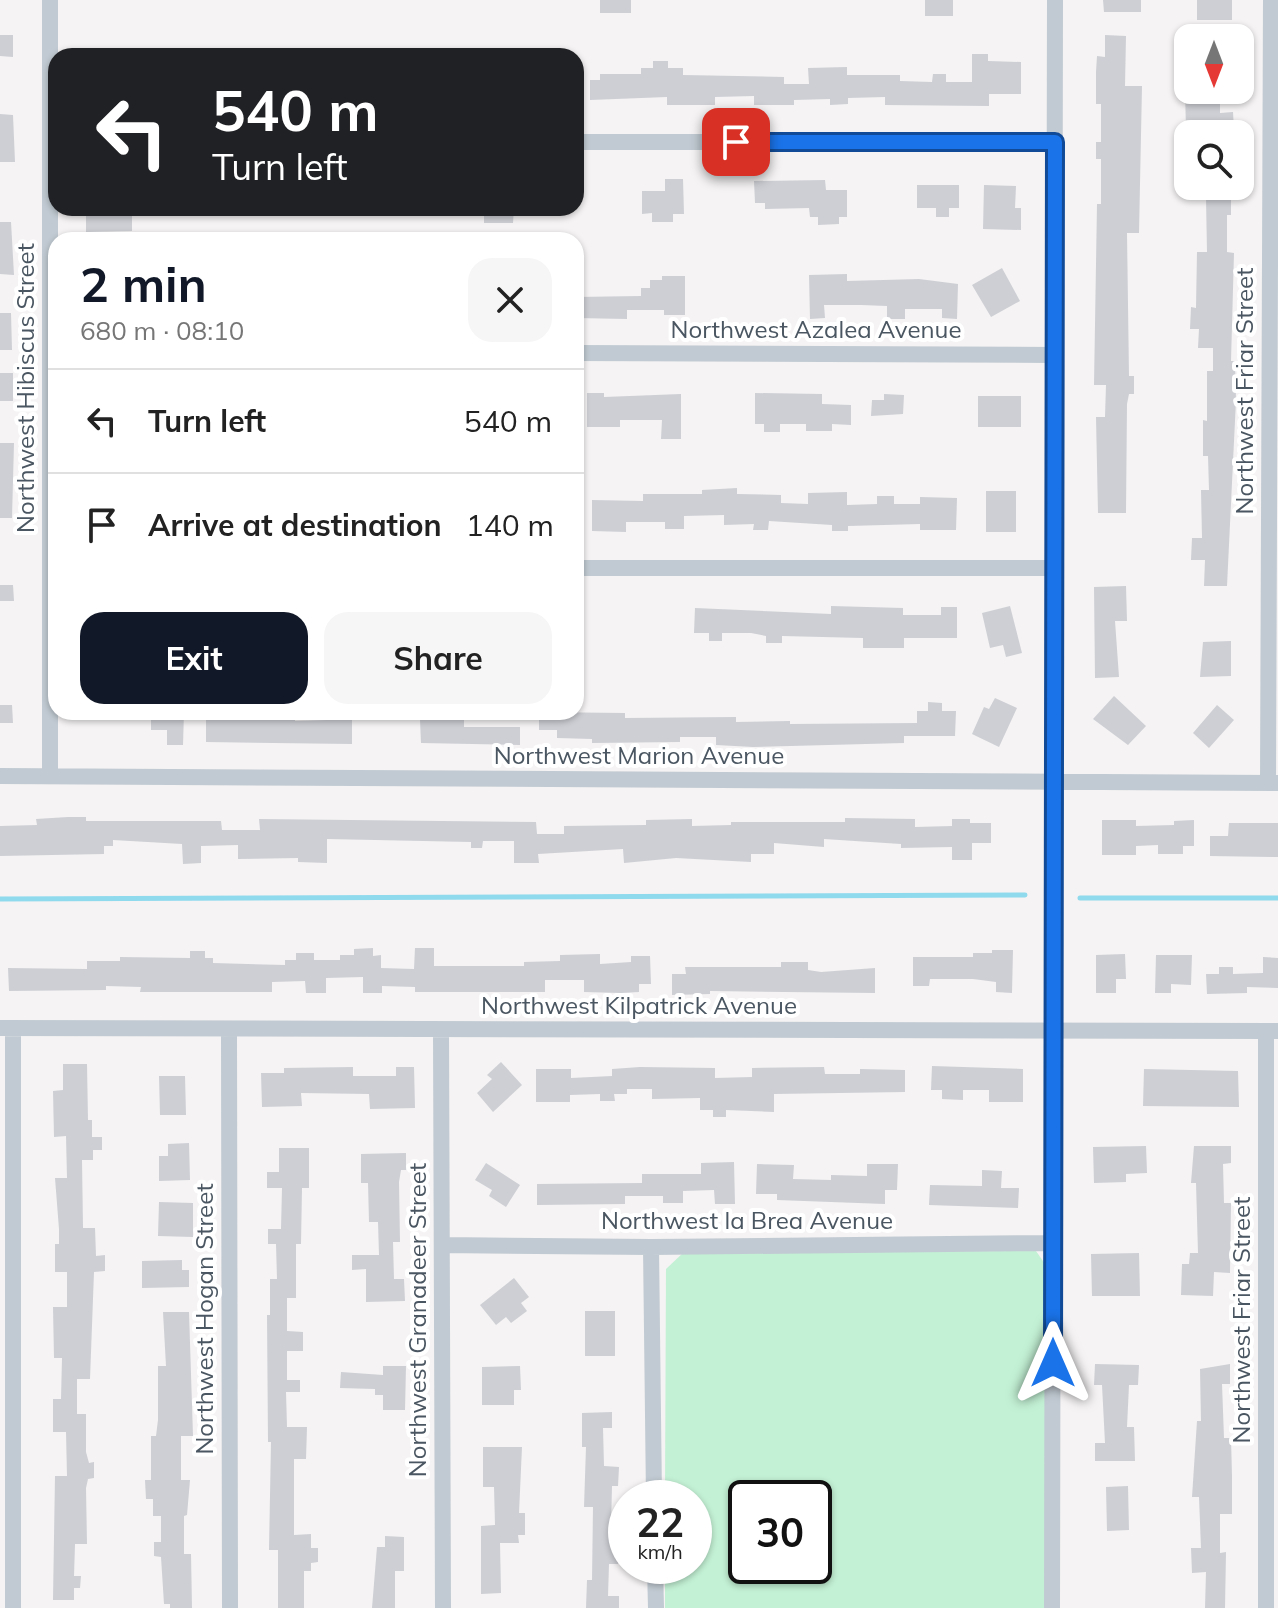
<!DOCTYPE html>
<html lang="en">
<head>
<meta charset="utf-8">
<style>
  body { margin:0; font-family:Mulish,sans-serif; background:#f6f6f6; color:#222; height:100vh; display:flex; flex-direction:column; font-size:30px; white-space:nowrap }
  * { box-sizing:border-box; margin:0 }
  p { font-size:26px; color:#767676 }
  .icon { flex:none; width:44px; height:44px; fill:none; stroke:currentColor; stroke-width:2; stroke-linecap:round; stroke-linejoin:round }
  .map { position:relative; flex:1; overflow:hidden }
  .panel { position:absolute; left:48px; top:232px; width:536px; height:488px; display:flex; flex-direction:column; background:#fff; border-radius:24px; box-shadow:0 2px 6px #0004 }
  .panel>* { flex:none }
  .banner { position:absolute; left:48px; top:48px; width:536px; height:168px; border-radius:24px; box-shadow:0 2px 6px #0004; background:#202124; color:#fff; overflow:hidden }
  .needle { width:52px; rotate:180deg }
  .fabs { position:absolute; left:1174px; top:24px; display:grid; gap:16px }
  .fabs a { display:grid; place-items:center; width:80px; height:80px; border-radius:16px; background:#fff; box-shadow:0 2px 6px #0004; font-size:40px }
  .speed { position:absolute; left:608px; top:1480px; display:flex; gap:16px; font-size:40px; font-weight:700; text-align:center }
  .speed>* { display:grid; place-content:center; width:104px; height:104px; border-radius:50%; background:#fff; box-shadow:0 2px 6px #0004; line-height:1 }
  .speed small { font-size:20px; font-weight:400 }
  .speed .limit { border:4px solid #111; border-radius:12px; background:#fff; color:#111 }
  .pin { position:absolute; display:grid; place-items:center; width:68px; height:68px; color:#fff; margin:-34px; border-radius:16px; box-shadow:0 4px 12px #0006 }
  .me { position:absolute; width:88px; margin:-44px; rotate:0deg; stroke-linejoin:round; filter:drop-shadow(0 0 6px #0008) }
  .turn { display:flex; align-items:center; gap:28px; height:168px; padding:0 32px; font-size:36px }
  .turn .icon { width:104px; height:104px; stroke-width:2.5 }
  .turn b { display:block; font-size:56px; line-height:68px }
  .round { display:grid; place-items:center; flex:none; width:84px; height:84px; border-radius:24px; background:#f6f6f6 }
  .overview { display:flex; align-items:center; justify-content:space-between; height:136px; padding:0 32px }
  h1 { font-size:48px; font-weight:700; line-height:60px; color:#111827 }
  .cta { display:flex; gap:16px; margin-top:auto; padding:16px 32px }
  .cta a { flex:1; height:92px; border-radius:24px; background:#111827; color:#fff; font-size:32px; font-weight:700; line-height:92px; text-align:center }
  .cta a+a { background:#f6f6f6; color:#222 }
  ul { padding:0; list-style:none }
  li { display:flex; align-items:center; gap:24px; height:104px; padding:0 32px; border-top:2px solid #e0e0e0 }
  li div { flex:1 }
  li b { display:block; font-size:30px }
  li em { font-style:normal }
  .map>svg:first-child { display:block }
  .green { fill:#c3f1d5; fill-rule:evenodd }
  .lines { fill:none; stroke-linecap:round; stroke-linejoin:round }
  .stream { stroke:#90daee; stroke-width:5 }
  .building { fill:#cdcfd5 }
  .minor { stroke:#c1cad2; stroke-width:16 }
  .route-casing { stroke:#114b97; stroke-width:20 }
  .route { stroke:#1a73e8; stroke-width:14 }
  .labels { text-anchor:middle; stroke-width:8; stroke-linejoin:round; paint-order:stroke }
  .street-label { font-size:24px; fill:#4a5661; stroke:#fff }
</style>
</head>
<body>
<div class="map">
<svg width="1278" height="1608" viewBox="0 0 1278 1608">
  <rect width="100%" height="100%" fill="#f5f3f3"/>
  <path class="green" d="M1036,1251L1045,1264L1048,1306L1047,1608H665V1566H694V1498H665L666,1269L684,1252ZM746,1498H814V1566H746Z"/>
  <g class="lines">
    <path class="stream" d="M1080,898H1278
      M0,899L1025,895"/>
  </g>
  <path class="building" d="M600,0H631V13H600Z
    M925,0H953V16H925Z
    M1103,0H1141V12H1104Z
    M1197,0H1232V20H1197Z
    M0,35H13V57L0,56Z
    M1105,35L1126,36L1125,86H1142L1139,233H1127L1129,376H1134V394H1129L1127,404L1126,513H1098L1096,417H1105L1106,385H1094L1097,204H1101V159H1096V142H1101V104H1096V72L1097,56L1105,57Z
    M972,54H988V61L1021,62V94H989V106L885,105V97L848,98V104L830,105V99L794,100V105H754V96L715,97V105H667V97L590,100V80H600V74H641V68H653V61H668V68H683V75L784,77V84H809L808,68L847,67V75H900V81L932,82L933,74H946V82H972Z
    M1185,90H1220V113L1233,112L1234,129L1186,130Z
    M0,114L13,115L15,162H0Z
    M665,179H683L684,214H673V222H652V213L642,214V191H665Z
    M825,180L826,190H847V217H839V224L818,225V217H810L809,208L765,209V203H755L754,181Z
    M917,185H959V208H949V217H936V208H917Z
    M984,185L1016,186L1015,208H1021V230L983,229Z
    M1206,198H1231V215H1227V252L1234,253L1231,361H1235L1236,400L1227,586H1204L1205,560H1191L1192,538H1202L1201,490H1209L1208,456H1203V420L1207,421V371H1213V348H1198L1199,329H1190L1191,307L1196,308L1197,252H1207Z
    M103,208H132V231L86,232V212H103Z
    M484,208H514L513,223H484Z
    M0,222H11L14,275L0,274Z
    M1002,268L1020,301L991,317L972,285Z
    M847,274V281L919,279L958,284L957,319L942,318V309H905V319H887V306L861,305H824L825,318L810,319L809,275Z
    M662,276H685V315H664V310H627V319L576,318V297L641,296V288H650V280H662Z
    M0,313H11L12,350H0Z
    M0,373H13V401H0Z
    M587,393H604V397L681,394V439H661L662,420H620V427H587Z
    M755,393L822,394V404L851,405V425L832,424V431H806V424H780V432H764V424H755Z
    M884,394L904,395L903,414L871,416L872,400H884Z
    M978,396H1021V427H978Z
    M0,443H14L12,518H0Z
    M737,488V494L781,495V503L808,504V493L847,492V505L877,504V496H894V504H920V497L957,498L956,530H920V524L848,526V531H832V525L769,521L768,530H753L754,524L724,525V515L684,516V529H665V522H626V532L592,531V500L643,501V494H702V490Z
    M986,491H1016V532H986Z
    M0,585H13L14,601H0Z
    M1126,586L1127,621H1115L1119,677L1095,678L1094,587Z
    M831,606L903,608V615H941V607H957V638H904V648H863V638L782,636V643H766V636L751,633H722V641H709V633H694L695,608L831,614Z
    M1010,606L1022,653L1006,657L1003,645L990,648L982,613Z
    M1231,641V676L1200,677L1203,642Z
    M1114,696L1146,726L1128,745L1093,719Z
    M995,698L1017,708L999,747L972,734L984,707L989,709Z
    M928,702L942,703V711H956L955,736H904V743L753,747L716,745V737H680V742L592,743V739L557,738V730H539V712L625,713V718L736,717V722L790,721V724L917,723V711H928Z
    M0,705H12L13,723H0Z
    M1217,705L1234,720L1209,748L1193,733Z
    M151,712H184L183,745H167V730H151Z
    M327,712H352V744L206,742V720H260V715L295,714V721L327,720Z
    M464,719V727H520V745L421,743L420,720Z
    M68,817H86V821H221L222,830H260L259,819L536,822L537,834H564V826L646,825V820L692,819V826L731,825V822H845V818L915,819V827L952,826V819H970V823H991V843H972V860H952V847L901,848V844L824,839V847L774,843V854H751V862L676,858L624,863L623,849L538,854L539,863H514V841H483L482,848H471V842L327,839V863L298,862V858L238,859V845L201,846V863L183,864L182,844L113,840V846H104V854L0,856V826L37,825L36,819Z
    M1102,820H1136V826L1174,825V821L1194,820V846H1183V854H1158V845L1136,846V855H1102Z
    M1229,823H1278V857L1210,856V836H1228Z
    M373,948V956L381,955V968L414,969L415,948H434V966H524V962L560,961V955L600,954V964L631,962V956H650L651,984H639V992L621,993L584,992V980H545V992H415V987L382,986V993H363V977L326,978V993H306L305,981L272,982V992H140L141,987L106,986V990L9,991L8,968L87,969V961H120V957L190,958V951H205V958H213V963L285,965V960H296V953H314V960H340V955H354V949Z
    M992,950H1013L1012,993L996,992V982L973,979H930L929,986H913V957H973V953H992Z
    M1125,954L1126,979H1116V993H1096V955Z
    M1156,955H1192L1191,985L1171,984V993H1155Z
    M1263,957L1278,958V988L1247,987V993L1207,994L1206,974H1219V967H1233V974L1263,973Z
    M781,962H808V970L821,972L875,968V993L710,991V994L672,995V974H686L685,967H781Z
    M501,1062L522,1085L493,1112L477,1093L492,1079L487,1075Z
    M63,1064H87L88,1120H92V1137H102V1150H93V1160H82L83,1228H95L96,1256L105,1255V1271L94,1272L90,1379H77V1414H86V1452L89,1463L94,1462V1478L88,1479L86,1488L87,1544H75L74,1576H81L80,1588H74V1600H53L55,1476H67L66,1432H53V1399H61L62,1358H54L53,1307H67V1272H55V1244H59V1229L55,1178H67L66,1136L54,1137L53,1091L63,1090Z
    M932,1066L1023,1069V1102H989V1090H963V1100L942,1099V1090H931Z
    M353,1067V1076H396V1067H414L415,1108L370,1109L369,1094L301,1093L302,1106L262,1107L261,1073H284V1068Z
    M640,1067L715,1068V1078L752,1077V1068L824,1067L825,1074H860V1069L905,1070V1092L774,1094V1112L726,1110V1117H713V1110H700V1098L652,1099V1089H627V1094H614L615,1101H600V1094L570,1095V1102H536V1069H571V1078L612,1076V1069Z
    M1144,1069L1238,1071L1239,1107L1143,1106Z
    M159,1076H185L186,1115H160Z
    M189,1143L190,1180L159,1181V1156H168V1144Z
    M1146,1146L1147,1173L1126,1174V1182L1094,1183L1093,1147Z
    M1194,1146H1231V1163L1223,1164L1224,1203H1231L1230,1273L1214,1272L1213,1296L1181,1295L1182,1264H1189L1190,1253H1198L1196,1183H1191Z
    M279,1148H309V1188H302L301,1244H296V1298H287V1331L303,1332V1351H287V1380H300V1392H286L287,1427H307L306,1459H294V1535L311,1534V1548H318V1562L311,1563V1571H304V1608H278V1550H269L271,1442H268L267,1315H270V1279H277L276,1244H268V1229H281L282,1188H267V1172H279Z
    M406,1153V1170H401L399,1182L400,1242H393L394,1279H404L405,1301L366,1302V1269L352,1270V1255H379L378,1222H369L368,1183H361V1154Z
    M734,1162L735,1204H715L714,1190L683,1191V1203H663V1196H625V1204L537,1205V1184L642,1183V1174H701V1163Z
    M486,1163L520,1185L506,1207L489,1196L492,1190L475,1180Z
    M757,1164L794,1165L793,1179L831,1180V1175L867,1176V1164H898L897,1190H885V1204L777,1200V1194H756Z
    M982,1170L1002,1171L1001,1188H1019L1018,1208L929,1205L930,1185L982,1186Z
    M159,1202L193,1203V1237L158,1236Z
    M1139,1253L1140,1296H1092L1091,1254Z
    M182,1260V1270H189V1287L142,1288V1261Z
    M514,1278L529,1297L521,1303L527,1311L511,1323L506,1317L496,1325L480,1305Z
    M585,1311H615V1356H585Z
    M163,1312H189L193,1436H181V1480H190L187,1515L184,1516V1554H191L192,1608H170V1604H164L161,1557L154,1556V1542H161V1516H153V1499H146L145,1480H151V1436H156L158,1420V1366H166Z
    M1095,1364L1139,1365L1138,1385H1129L1127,1427H1134L1135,1461H1095V1443H1105L1102,1385H1094Z
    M1230,1364V1384H1222L1224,1438H1231L1232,1476V1514H1220V1553L1226,1552L1225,1608H1205L1206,1572L1192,1573L1191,1548H1201L1199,1497H1192L1197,1421H1201L1200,1369Z
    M383,1366H406L405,1410H383V1395H375V1389L340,1388L341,1372L383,1375Z
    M520,1366L521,1390H514V1405H482V1367Z
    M612,1412V1428H603L604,1466L619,1467L618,1486H612L611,1527H619L618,1564H609L608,1596H619V1608H586L587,1580H592L593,1507H584L586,1447H582V1413Z
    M483,1447H522L519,1513H525V1535H518L519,1543H500L501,1593L481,1594V1526L495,1525L494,1487H483Z
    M1128,1486L1129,1530L1107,1531L1106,1487Z
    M385,1536L404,1537V1571H395V1608H372L377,1547H385Z"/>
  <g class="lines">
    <path class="minor" d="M576,142H1055
      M576,353L1055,355
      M576,568H1054
      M50,775V0
      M0,776L1278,783
      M1268,783L1271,0
      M0,1028L1278,1031
      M13,1028V1608
      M229,1031L230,1608
      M441,1031L443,1608
      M442,1245L651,1247L1053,1243
      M651,1247L654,1498
      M655,1566L656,1608
      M1052,1608L1055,0
      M1266,1608V1031"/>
  </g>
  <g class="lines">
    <defs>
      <path id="route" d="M736,142H1055L1053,1363"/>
    </defs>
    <use href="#route" class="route-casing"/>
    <use href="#route" class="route"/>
  </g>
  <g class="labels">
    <g class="street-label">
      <text x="816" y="338">Northwest Azalea Avenue</text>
      <text transform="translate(26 388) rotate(-90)" y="8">Northwest Hibiscus Street</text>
      <text transform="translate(1245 391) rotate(-90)" y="8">Northwest Friar Street</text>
      <text x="639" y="764">Northwest Marion Avenue</text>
      <text x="639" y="1014">Northwest Kilpatrick Avenue</text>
      <text x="747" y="1229">Northwest la Brea Avenue</text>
      <text transform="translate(205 1319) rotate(-90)" y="8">Northwest Hogan Street</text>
      <text transform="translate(418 1320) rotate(-90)" y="8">Northwest Granadeer Street</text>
      <text transform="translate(1242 1320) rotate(-90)" y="8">Northwest Friar Street</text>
    </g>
  </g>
</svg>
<div class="fabs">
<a><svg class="needle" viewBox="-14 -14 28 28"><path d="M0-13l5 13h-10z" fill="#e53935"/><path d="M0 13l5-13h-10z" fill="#767676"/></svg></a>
<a><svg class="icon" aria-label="search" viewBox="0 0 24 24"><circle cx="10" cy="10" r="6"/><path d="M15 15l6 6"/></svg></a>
</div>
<div class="speed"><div>22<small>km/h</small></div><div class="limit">30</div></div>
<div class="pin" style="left:736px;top:142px;background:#d93025"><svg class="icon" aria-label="arrive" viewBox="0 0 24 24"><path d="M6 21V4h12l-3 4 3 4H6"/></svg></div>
<svg class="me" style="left:1053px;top:1363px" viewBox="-20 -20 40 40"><path d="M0-17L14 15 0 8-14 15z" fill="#1a73e8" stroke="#fff" stroke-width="4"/></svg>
<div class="banner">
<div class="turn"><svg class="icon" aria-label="left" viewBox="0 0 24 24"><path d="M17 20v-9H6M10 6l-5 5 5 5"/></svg><div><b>540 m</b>Turn left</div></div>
</div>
<section class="panel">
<div class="overview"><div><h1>2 min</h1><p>680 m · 08:10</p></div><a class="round"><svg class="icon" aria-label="close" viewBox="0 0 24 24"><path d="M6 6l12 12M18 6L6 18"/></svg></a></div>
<ul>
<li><svg class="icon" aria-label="left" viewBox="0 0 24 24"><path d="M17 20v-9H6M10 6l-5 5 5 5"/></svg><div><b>Turn left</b></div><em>540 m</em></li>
<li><svg class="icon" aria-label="arrive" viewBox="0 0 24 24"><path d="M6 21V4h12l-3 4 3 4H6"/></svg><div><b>Arrive at destination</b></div><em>140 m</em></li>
</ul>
<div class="cta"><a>Exit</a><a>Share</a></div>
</section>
</div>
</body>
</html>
